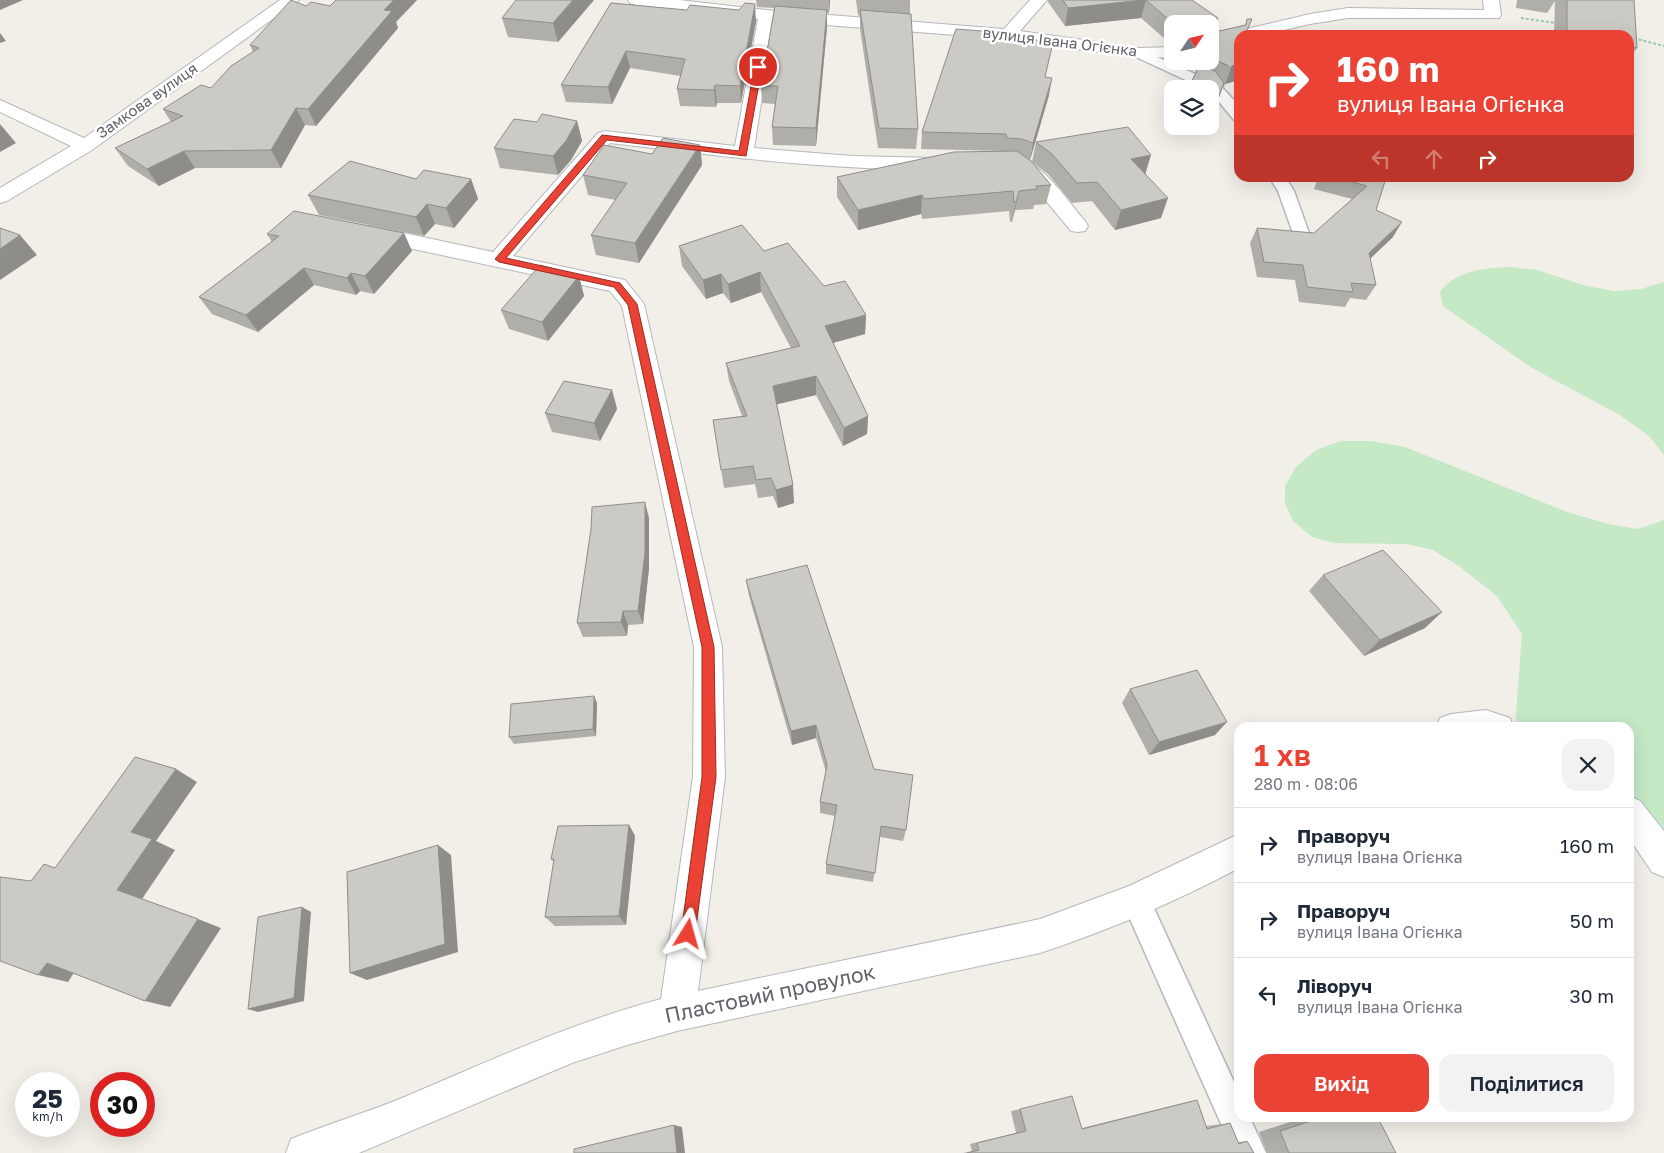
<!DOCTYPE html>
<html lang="uk">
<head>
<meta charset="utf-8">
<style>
  body { margin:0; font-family:"Golos Text",sans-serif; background:#f2f2f3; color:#1f2937; height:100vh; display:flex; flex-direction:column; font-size:19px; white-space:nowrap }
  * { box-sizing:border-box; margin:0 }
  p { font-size:16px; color:#747a83 }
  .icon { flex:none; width:28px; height:28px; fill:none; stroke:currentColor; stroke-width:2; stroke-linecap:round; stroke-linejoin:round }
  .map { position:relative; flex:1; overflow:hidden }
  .panel { position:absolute; left:1234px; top:722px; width:400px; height:400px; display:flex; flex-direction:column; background:#fff; border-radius:15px; box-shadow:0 5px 20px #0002 }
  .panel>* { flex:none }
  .banner { position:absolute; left:1234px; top:30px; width:400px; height:152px; border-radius:15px; box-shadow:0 5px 20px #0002; background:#ea4335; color:#fff; overflow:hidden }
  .needle { width:32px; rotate:55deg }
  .controls { position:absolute; left:1164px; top:15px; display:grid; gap:10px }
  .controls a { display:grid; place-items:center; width:55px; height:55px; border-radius:10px; background:#fff; box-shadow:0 5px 20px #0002; font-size:25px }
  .speed { position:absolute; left:15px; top:1072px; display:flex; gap:10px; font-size:25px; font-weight:700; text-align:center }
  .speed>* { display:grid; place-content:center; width:65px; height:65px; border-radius:50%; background:#fff; box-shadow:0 5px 20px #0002; line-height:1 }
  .speed small { font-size:12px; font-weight:400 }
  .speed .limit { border:8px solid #d22; background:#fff; color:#111 }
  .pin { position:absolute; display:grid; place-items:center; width:42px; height:42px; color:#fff; margin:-21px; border:2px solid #fff; border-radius:50%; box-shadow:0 1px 5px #0007 }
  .me { position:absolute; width:55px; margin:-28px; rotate:8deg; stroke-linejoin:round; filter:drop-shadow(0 0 4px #0008) }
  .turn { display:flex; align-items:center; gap:18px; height:105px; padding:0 20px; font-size:22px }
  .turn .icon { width:65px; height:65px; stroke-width:2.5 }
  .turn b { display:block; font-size:35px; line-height:42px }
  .lanes { display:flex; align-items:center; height:48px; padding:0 20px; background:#0003; justify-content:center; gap:25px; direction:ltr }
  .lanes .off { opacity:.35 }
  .round { display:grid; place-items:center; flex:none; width:52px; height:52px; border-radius:15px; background:#f2f2f3 }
  .overview { display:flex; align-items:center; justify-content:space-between; height:85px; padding:0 20px }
  h1 { font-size:30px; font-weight:600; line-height:38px; color:#ea4335 }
  .action { display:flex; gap:10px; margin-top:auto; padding:10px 20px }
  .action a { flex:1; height:58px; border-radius:15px; background:#ea4335; color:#fff; font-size:20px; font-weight:600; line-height:58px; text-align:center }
  .action a+a { background:#f2f2f3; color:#1f2937 }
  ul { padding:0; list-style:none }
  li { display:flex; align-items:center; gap:15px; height:75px; padding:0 20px; border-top:1px solid #e0e1e3 }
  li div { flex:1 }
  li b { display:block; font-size:19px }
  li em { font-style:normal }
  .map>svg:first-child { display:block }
  .green { fill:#c5e8c5 }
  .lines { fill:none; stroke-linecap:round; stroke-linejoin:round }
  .lane-casing { stroke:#b5b8bc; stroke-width:3 }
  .street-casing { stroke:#b5b8bc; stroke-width:2 }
  .path { stroke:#9cc7a9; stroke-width:2; stroke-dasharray:3 2; stroke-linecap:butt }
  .lane { fill:#fff; fill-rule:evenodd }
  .street { fill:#fff; fill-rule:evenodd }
  .wall { fill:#afaea9 }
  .shaded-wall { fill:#8f8d8a }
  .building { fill:#cccac5; stroke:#8f8d8a }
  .route { fill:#ea4335; stroke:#982c22 }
  .labels { text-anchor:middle; stroke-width:5; stroke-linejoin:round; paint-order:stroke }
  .far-street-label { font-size:15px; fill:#5f6368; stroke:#fff }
  .near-street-label { font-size:21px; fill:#5f6368; stroke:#fff }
</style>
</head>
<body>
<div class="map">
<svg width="1664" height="1153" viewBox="0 0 1664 1153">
  <rect width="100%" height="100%" fill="#f1efe8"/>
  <path class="green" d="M1511,267L1537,270L1583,285L1614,291L1641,289L1664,282V455L1649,436L1620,415L1532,368L1443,306L1440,292C1456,270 1485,268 1511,267Z
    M1341,441H1371L1405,447L1567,512L1608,524L1638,529L1662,521L1664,518V849L1629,812V728L1515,727L1522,634L1497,596L1459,566L1433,550L1407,544L1334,543L1312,537L1293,521L1285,503V486L1296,467L1316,450Z"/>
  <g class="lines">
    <defs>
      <path id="lane" d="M1139,49L1220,85L1239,106V121L1234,120L1210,91V89H1205L1134,56L1132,53L1134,50Z
        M1270,178H1286L1294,191L1309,233L1307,237L1301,238L1295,237L1293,233L1278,191Z
        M1136,887L1146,891L1239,1093V1118H1250L1266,1153H1234L1122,901L1126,891Z"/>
      <path id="street" d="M280,0H299L92,150L7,201L0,203V188L71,146L0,112V100L84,138Z
        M628,0H679L767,10L1004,29L1030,0H1047L1020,31L1139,48L1172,47V57L1139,58L1008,39L774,21L754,148L852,156L935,158L942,160L945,164L942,168C919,174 890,169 866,168C780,164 695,153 610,143L513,256L625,280L644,304L722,647L725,777L698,991L1040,919L1129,886L1239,834V868C1175,902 1109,930 1040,953L677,1031L624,1046L572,1063L359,1153H286L291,1139C328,1124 365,1113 402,1098C487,1062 571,1023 661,999L693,777L694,647L622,306L610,291L371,240L364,238L361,233L364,228L371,226L493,252L598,133L605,131L735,146L758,19L636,5L630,3Z
        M1483,0H1499L1501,15L1499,18H1348L1310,24L1263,35H1239V39L1234,35L1236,31L1242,30L1310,14L1348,8L1484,10Z
        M1023,160C1045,166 1070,204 1085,221L1088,226L1085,231L1078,232L1071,231L1028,179L1013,166L1016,162Z
        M1486,710L1510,718L1514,728H1436L1440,718L1451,714Z
        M1629,796L1640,801L1664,831V877L1652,872L1629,838Z"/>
    </defs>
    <use href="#lane" class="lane-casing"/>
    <use href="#street" class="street-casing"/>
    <path class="path" d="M1521,18L1556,23
      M1629,37L1664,46"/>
    <use href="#lane" class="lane"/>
    <use href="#street" class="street"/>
  </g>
  <path class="wall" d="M336,0H417L396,22L398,28L316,126L305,125L281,168H195L159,186L128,166L115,148L171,122L163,109L211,88L253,52L250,45L306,6H330Z
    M516,0H594L558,42L508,37L502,18Z
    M756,0H830L829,13H827V27L816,146L773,145L772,127L775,104L762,103L761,86L774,8L757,7Z
    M856,0H910V14L918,129L916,149L878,148L860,29V16L858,15Z
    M1048,0H1192L1215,28V32L1245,25L1247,19H1252L1239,35V80L1225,84L1224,87L1223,86L1210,119V89L1198,67L1192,61H1210V24H1172V45L1141,18L1065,26L1048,2Z
    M1517,0H1634L1637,48L1629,59V35H1554L1555,1L1547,13L1516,8Z
    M611,3L756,21L741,103H717L716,107L680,106L677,89L681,76L630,68L612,104L566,102L561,85Z
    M996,35L1053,42L1045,77L1049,95L1030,160L1051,185L1046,204L1034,205L1033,209L1015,210L1012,222H1010L1009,211L922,219L921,214L858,230L837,197V177L1003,151L921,149L922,132Z
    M577,121L582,141L571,160L558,175L500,168L494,148L537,122Z
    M1036,142L1145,174L1161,218L1115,230L1092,201L1072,203L1048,174L1032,162Z
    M700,145L702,165L639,263L596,255L591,235L616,200L588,195L583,175L652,154Z
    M1318,178H1386L1376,210L1393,237L1370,259L1376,285L1366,300L1350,298L1345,307L1299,302L1295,280L1257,277L1250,243L1257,228L1314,233L1352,199L1314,189Z
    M416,179H471L478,199L454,228L435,224L424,236L319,215L308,195Z
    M267,234L412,251L374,294L360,291L356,295L314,285L258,332L212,314L199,297L272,242Z
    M679,246L764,251L824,286L866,315L865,334L833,343L868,416L867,434L843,446L816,395L777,404L794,503L778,508L773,496L758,498L755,484L724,488L713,420L742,416L729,381L726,363L791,348L761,292L731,303L723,293L706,299L682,266Z
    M579,276L584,296L548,341L509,329L501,310Z
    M612,390L617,409L600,441L552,432L545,413Z
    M649,518V568L643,624L628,625L627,636L583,637L577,623Z
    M1323,575L1425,628L1364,656L1309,591Z
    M746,580L874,769L906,830L903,841L880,837L873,882L826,874V864L835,816L820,813V802L826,772L816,738L792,745L749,596Z
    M1130,689L1215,735L1149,755L1122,703Z
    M594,696L597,703L596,736L514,744L509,737Z
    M629,825L635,836L626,925L555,926L545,917L554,862L551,859Z
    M1197,1100L1206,1126L1230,1123L1238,1142L1247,1141L1254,1153H963L972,1151L970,1144L1016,1133L1011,1111L1020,1109L1082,1128L1179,1104Z
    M1303,1118H1378L1396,1153H1267L1259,1132Z"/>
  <path class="shaded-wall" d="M0,0H23L0,10Z
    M394,0H417L396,22L398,28L316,126L308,109L384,10Z
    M573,0H594L558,42L553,23Z
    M829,0H830L829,13Z
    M1146,0L1141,18L1065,26L1068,8Z
    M755,4L756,21L741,103L740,86Z
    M827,10V27L816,146V128Z
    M1218,18L1212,36L1214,20Z
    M0,33L6,41L0,43Z
    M626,51L630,68L612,104L608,87Z
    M1239,64V80L1225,84L1224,87L1232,66Z
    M1052,78L1049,95L1030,160L1033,143Z
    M1224,83L1217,103L1210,119L1216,103Z
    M715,85L717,103L716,107L714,90Z
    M296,108L305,125L281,168L271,150Z
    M577,121L582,141L571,160L558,175L553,156Z
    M0,124L16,143L0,152Z
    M700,145L702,165L639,263L635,243Z
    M184,151L195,168L159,186L147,169Z
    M1151,155L1145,175L1131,159Z
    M471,179L478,199L454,228L446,208Z
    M1019,191L1015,210L1012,222L1016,202Z
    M922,195L921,214L858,230V210Z
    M1168,198L1161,218L1115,230L1121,210Z
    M427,204L435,224L424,236L416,217Z
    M1402,222L1393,237L1360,268L1369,253Z
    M404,233L412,251L374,294L365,276Z
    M20,235L37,255L0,280V249Z
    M304,268L314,285L258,332L246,315Z
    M760,272L761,292L731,303L728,284Z
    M351,273L360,291L356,295L347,278Z
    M721,274L723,293L706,299L703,280Z
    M579,276L584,296L548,341L542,322Z
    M866,315L865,334L825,345V326Z
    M816,376V395L774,405L773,386Z
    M612,390L617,409L600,441L594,423Z
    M868,416L867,434L843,446L844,428Z
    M793,485L794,503L778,508L776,490Z
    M645,502L649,518V568L643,624L638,611Z
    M623,611L628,625L627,636L621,622Z
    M1442,612L1425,628L1364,656L1380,640Z
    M594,696L597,703L596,736L593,729Z
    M1227,722L1215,735L1149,755L1159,742Z
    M816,725V738L792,745L791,731Z
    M176,769L197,782L156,841L175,850L142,899L117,890L131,832Z
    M629,825L635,836L626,925L619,916Z
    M438,845L451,855L458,952L367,980L350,973Z
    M302,907L311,912L304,1001L258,1012L248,1009Z
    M198,919L221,928L170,1007L145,1001Z
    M47,963L75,971L68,982L38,975Z
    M674,1125L682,1127L685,1153H677Z"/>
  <path class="building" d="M291,0L306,6L311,2L330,6L336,0H394L384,10L392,11L308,109L296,108L271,150L184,151L147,169L115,148L183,116L163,109L201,85L211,88L231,66L259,48L250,45Z
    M516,0H573L553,23L502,18Z
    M1063,0H1144L1068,8Z
    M1146,0H1192L1218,18L1214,20L1215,32L1246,25L1247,19H1252L1245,35H1239V64L1232,66L1231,69L1227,65L1210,58V24H1174Z
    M1567,0H1634L1637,48L1629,46V35H1567Z
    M611,3L687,10L690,5L739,10L745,3L755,4L740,86L715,85L714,90L677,89L685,59L626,51L608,87L561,85Z
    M775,6L827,10L816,128L772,127L778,86H761Z
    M860,10L911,14L918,129L879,128Z
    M956,29L996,32V35L1053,42L1045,77L1052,78L1033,143L1022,139L1007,138L1006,134L922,132Z
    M1199,66L1215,71L1224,83L1216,103L1210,102V89H1188Z
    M542,114L577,121L566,141L553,156L494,148L514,119L537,122Z
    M1128,127L1151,155L1131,159L1168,198L1121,210L1097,182L1077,183L1052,154L1036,142Z
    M663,138L700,145L635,243L591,235L627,183L583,175L604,145L652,154Z
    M1017,151L1031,161L1051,185L1036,186L1037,189L1019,191L1016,202H1014L1013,191L924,199L922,195L858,210L837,177L954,152Z
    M350,161L416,179L424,170L471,179L446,208L427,204L416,217L308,195Z
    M1337,178H1386L1376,210L1402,222L1369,253L1376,285L1351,283L1353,292L1307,287L1303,265L1264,262L1257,228L1314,233L1367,186Z
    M294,211L404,233L365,276L351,273L347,278L304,268L246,315L199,297L279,236L267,234Z
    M742,225L764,251L788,243L824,286L845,281L866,315L825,326L868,416L844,428L816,376L773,386L793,485L776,490L771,478L756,480L753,466L721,470L713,420L747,416L726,363L800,346L760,272L728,284L721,274L703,280L679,246Z
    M0,228L20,235L0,249Z
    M540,265L579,276L542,322L501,310Z
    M564,381L612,390L594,423L545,413Z
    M645,502V553L638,611H623L621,622L577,623L591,529L592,507Z
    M1383,550L1442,612L1380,640L1323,575Z
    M807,565L874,769L913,775L906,830L881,826L875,873L826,864L837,805L820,802L827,765L816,725L791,731L746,580Z
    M1197,670L1227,722L1159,742L1130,689Z
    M594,696L593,729L509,737L511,704Z
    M135,757L176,769L131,832L152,839L117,890L198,919L145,1001L47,963L38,975L0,961V877L31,881L44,864L55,868Z
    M629,825L619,916L545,917L554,859H551L558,826Z
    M438,845L445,944L350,973L347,872Z
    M302,907L294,998L248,1009L258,917Z
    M1072,1096L1082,1129L1197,1100L1207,1129L1230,1123L1239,1144L1247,1141L1254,1153H967L979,1150L977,1143L1026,1131L1020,1109Z
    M1320,1118H1378L1396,1153H1289L1280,1131Z
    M674,1125L677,1153H574V1149Z"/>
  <path class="route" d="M755,65L762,67L746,156L607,140L506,258L620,283L637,304L714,647L716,777L695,934L693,939L688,941L683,939L681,934L702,777V647L628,305L614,287L499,262L495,259L602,135L739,151Z"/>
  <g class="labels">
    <g class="far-street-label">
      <text transform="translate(1060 42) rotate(7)" y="5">вулиця Івана Огієнка</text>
      <text transform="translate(147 101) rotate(-35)" y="5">Замкова вулиця</text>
    </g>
    <g class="near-street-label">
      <text transform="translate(770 994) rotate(-12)" y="7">Пластовий провулок</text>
    </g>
  </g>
</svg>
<div class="controls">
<a><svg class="needle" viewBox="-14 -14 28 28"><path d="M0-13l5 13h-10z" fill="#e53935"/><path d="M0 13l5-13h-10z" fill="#747a83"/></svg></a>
<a><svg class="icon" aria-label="layers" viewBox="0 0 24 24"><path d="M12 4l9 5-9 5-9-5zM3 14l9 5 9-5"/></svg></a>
</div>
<div class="speed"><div>25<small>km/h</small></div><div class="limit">30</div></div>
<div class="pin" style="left:758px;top:67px;background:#d93025"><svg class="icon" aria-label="arrive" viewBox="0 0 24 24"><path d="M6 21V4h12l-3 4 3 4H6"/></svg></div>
<svg class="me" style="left:688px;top:934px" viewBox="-20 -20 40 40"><path d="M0-17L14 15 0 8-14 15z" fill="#ea4335" stroke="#fff" stroke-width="4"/></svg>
<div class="banner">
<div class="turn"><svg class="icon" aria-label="right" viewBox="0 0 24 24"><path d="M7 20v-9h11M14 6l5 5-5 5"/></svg><div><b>160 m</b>вулиця Івана Огієнка</div></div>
<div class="lanes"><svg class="icon off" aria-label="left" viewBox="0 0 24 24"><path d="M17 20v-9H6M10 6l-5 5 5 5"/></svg><svg class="icon off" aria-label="ahead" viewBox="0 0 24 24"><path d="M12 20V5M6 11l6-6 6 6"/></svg><svg class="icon" aria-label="right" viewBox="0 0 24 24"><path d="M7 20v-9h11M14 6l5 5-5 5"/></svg></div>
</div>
<section class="panel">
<div class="overview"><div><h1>1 хв</h1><p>280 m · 08:06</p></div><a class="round"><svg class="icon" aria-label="close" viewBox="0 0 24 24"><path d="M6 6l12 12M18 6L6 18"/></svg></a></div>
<ul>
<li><svg class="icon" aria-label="right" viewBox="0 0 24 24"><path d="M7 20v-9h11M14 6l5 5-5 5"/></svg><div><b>Праворуч</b><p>вулиця Івана Огієнка</p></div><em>160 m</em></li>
<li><svg class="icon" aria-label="right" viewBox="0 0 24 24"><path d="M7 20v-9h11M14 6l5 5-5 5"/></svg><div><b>Праворуч</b><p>вулиця Івана Огієнка</p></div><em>50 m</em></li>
<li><svg class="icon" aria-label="left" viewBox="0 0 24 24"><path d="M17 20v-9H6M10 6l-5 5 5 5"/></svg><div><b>Ліворуч</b><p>вулиця Івана Огієнка</p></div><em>30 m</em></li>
</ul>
<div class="action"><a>Вихід</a><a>Поділитися</a></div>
</section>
</div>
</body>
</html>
